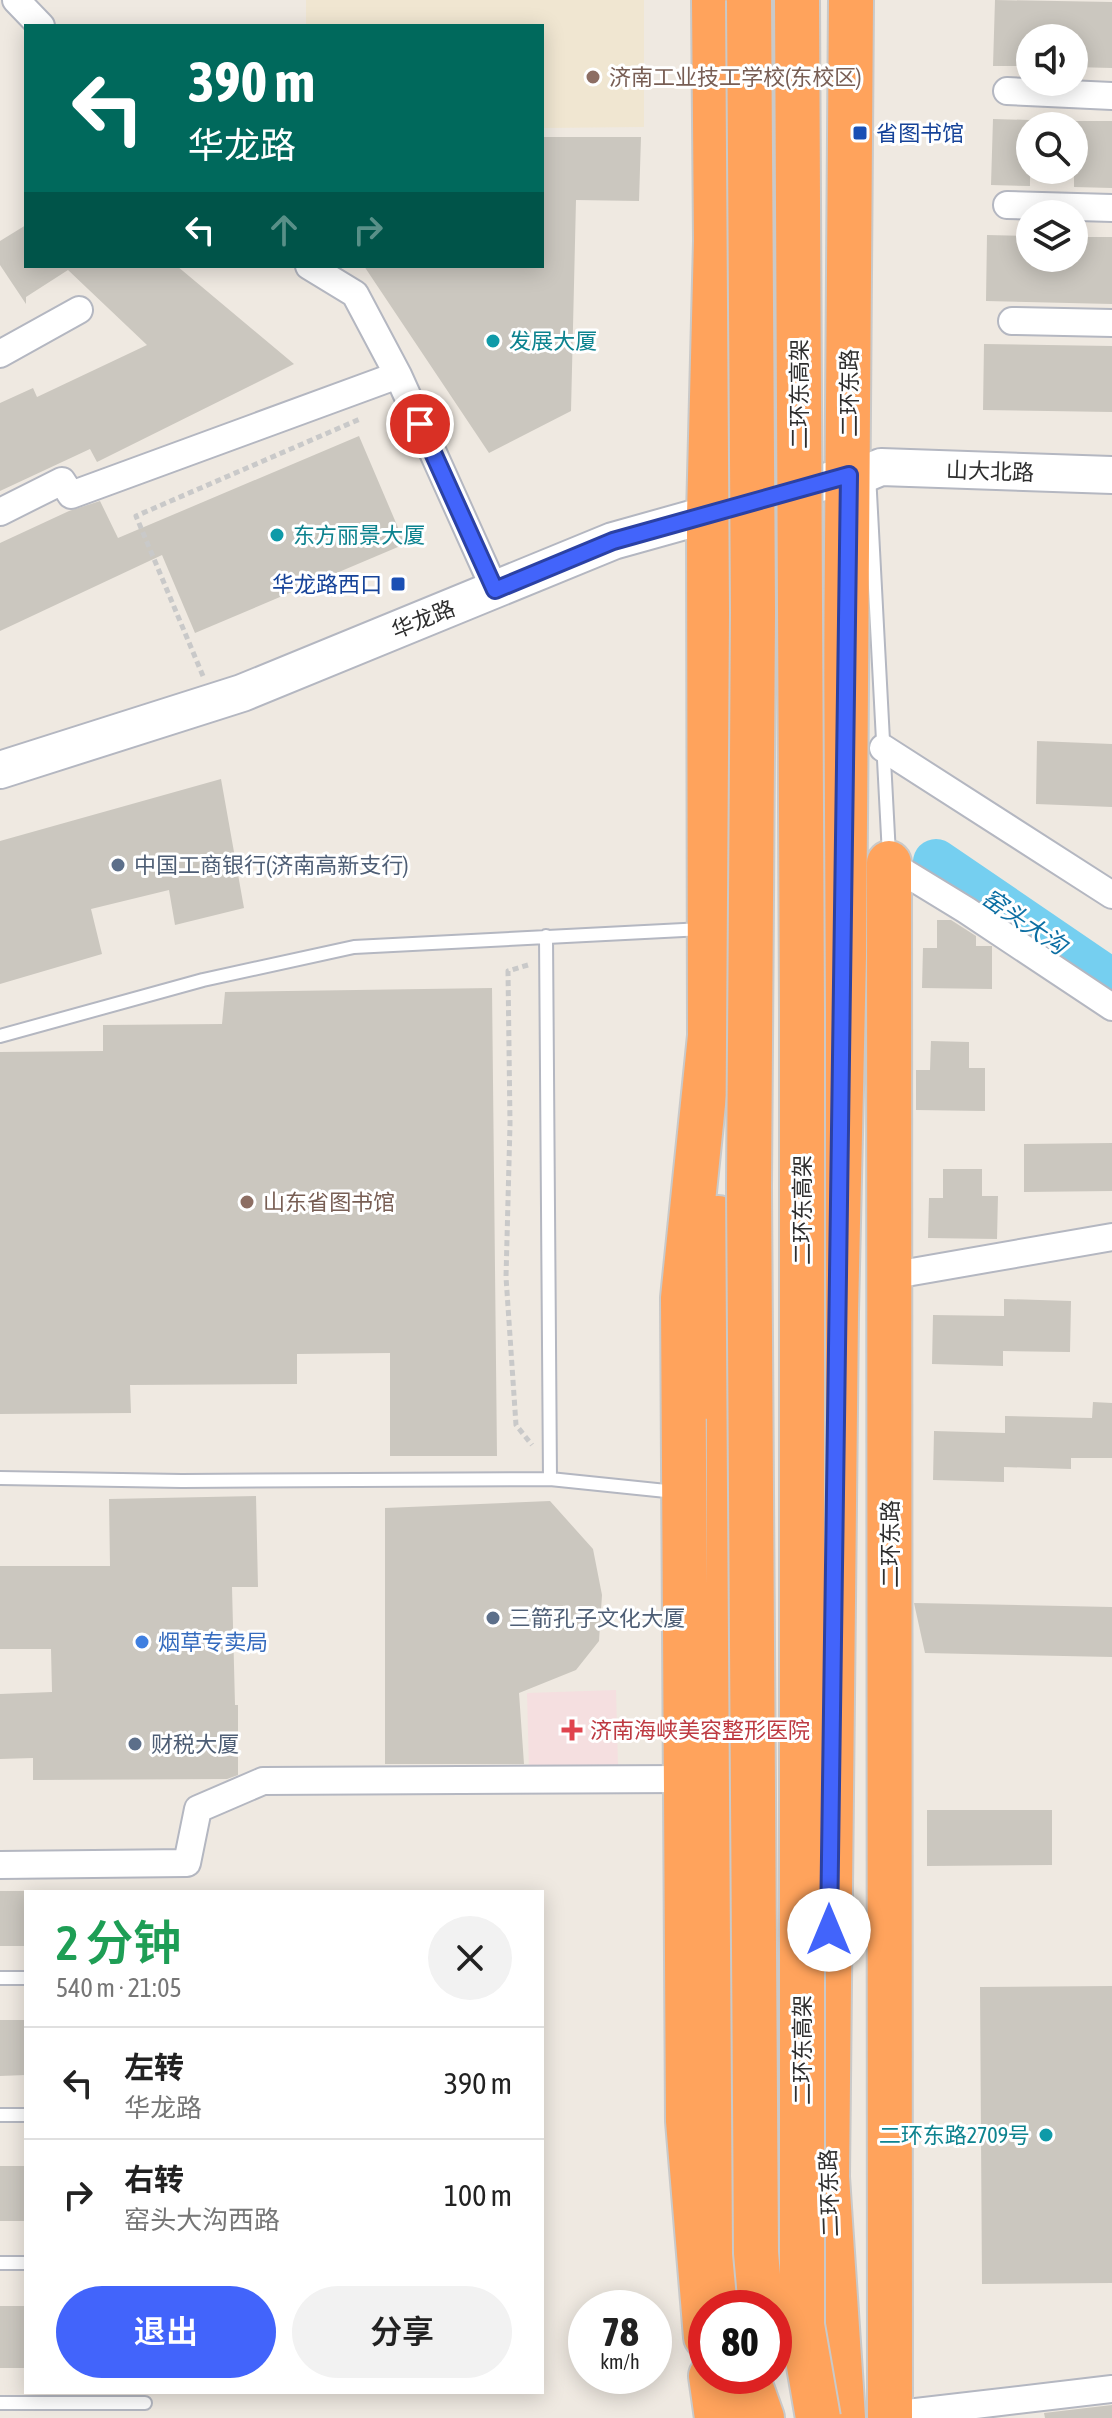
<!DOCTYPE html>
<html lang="zh">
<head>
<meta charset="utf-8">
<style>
  body { margin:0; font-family:"Asap Condensed","Noto Sans SC",sans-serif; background:#f2f2f2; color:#222; height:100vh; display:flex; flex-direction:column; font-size:30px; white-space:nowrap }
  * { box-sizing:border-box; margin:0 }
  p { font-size:26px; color:#767676 }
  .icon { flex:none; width:44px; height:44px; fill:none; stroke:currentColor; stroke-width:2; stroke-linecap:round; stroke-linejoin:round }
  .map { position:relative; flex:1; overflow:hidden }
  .details { position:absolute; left:24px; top:1890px; width:520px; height:504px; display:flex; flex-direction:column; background:#fff; border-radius:0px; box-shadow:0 4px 20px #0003 }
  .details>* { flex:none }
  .top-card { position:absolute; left:24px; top:24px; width:520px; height:244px; border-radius:0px; box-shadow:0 4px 20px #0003; background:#00695c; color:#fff; overflow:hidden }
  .controls { position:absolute; left:1016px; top:24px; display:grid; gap:16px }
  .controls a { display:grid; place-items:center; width:72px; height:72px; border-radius:50%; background:#fff; box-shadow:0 4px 20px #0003; font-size:40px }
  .speed { position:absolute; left:568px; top:2290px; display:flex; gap:16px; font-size:40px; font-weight:700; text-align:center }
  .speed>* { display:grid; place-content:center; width:104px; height:104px; border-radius:50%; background:#fff; box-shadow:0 4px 20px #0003; line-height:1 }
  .speed small { font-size:20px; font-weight:400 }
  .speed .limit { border:12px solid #d22; background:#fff; color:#111 }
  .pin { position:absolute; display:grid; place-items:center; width:68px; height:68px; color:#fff; margin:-34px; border:4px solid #fff; border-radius:50%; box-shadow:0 2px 8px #0007 }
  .me { position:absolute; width:88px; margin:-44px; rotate:0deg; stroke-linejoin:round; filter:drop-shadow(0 0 6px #0008) }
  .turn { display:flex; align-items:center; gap:28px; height:168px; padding:0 32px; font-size:36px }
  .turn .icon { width:104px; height:104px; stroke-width:2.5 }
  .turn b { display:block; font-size:56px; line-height:68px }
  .lanes { display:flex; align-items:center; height:76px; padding:0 32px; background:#0003; justify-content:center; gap:40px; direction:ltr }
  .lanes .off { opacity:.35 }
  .round { display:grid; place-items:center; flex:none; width:84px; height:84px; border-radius:42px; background:#f2f2f2 }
  .headline { display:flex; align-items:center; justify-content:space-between; height:136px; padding:0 32px }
  h1 { font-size:48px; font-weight:600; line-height:60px; color:#1e9e55 }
  .cta { display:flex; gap:16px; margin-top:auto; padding:16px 32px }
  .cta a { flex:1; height:92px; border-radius:48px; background:#4264fb; color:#fff; font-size:32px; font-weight:600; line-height:92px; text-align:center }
  .cta a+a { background:#f2f2f2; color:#222 }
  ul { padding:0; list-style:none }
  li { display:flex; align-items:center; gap:24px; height:112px; padding:0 32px; border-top:2px solid #e0e0e0 }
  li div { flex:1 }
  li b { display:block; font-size:30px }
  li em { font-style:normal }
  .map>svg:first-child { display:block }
  .education { fill:#f0e6d1 }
  .medical { fill:#f5dfe0 }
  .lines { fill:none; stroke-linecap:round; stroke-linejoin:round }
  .river { stroke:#75cff0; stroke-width:46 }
  .building { fill:#cbc7bf }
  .lane-casing { stroke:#b4b7c1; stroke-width:16 }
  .street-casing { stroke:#b4b7c1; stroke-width:30 }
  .secondary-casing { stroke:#b4b7c1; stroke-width:40 }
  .highway-casing { stroke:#c9c9c9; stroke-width:48 }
  .path { stroke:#c9c9c9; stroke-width:5; stroke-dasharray:6 4; stroke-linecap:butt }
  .lane { stroke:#fff; stroke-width:12 }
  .street { stroke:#fff; stroke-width:26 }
  .secondary { stroke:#fff; stroke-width:36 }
  .highway { stroke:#ffa35c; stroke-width:44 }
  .highway-bridge-casing { stroke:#c9c9c9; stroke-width:48; stroke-linecap:butt }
  .highway-bridge { stroke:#ffa35c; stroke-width:44 }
  .route-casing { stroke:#2b41a3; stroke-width:20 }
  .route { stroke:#4264fb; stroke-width:14 }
  .education-dot { fill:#8d6e63; stroke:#fff; stroke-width:3 }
  .transit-dot { fill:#1a4fb4; stroke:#fff; stroke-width:3 }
  .culture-dot { fill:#0f9aa8; stroke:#fff; stroke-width:3 }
  .service-dot { fill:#5c6f8a; stroke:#fff; stroke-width:3 }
  .shop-dot { fill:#3f7fe0; stroke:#fff; stroke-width:3 }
  .health-dot { fill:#e0444e; stroke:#fff; stroke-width:3 }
  .labels { text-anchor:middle; stroke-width:6; stroke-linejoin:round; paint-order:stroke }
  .education-label { font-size:22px; fill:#785e54; stroke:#fff; text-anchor:start }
  .transit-label { font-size:22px; fill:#164399; stroke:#fff; text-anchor:start }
  .culture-label { font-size:22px; fill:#0d838f; stroke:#fff; text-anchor:start }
  .street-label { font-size:22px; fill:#2e2e2e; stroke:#fff }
  .service-label { font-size:22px; fill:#4e5e75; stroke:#fff; text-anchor:start }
  .shop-label { font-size:22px; fill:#366cbe; stroke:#fff; text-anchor:start }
  .health-label { font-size:22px; fill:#be3a42; stroke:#fff; text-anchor:start }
  .water-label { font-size:24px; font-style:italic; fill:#0d6fa3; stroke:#fff }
</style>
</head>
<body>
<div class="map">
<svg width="1112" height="2418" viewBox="0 0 1112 2418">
  <rect width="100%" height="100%" fill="#efe9e1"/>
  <path class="education" d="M306,0H644V127L542,128V26H306Z"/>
  <path class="medical" d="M616,1690L618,1766L529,1769L527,1693Z"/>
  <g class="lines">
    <path class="river" d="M936,862L1112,982"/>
  </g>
  <path class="building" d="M995,0L1112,2V68L1074,67V38H1030V66H993Z
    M993,119L1030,120V186L991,185Z
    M1074,121H1112V188L1074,187Z
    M542,137H641L639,201L576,200L571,411L489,453L364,266H542Z
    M26,225V266H177L294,364L97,462L90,449L0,491V403L33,388L37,397L147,345L68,270L26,297V304L0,265V241Z
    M987,235L1030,236V258H1074V237H1112V304L986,301Z
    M984,344L1112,346V412L983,410Z
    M359,436L405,544L195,633L162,555L0,631V543L69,511L100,501L118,538Z
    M1037,741L1112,744V807L1036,804Z
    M221,779L244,908L175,925L169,890L91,909L102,954L0,984V841Z
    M937,920H951L976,936V946H992V989L922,988L923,948H937Z
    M492,988L497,1456H390V1353L297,1354V1384L130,1385L131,1413L0,1414V1052L103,1051V1025L222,1024L225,992Z
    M931,1041L969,1042V1068H985V1111L916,1110V1070H930Z
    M1112,1143V1191L1024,1192V1144Z
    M943,1169H982V1196H998L997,1239L928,1238L929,1198H943Z
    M1004,1299L1071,1301L1070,1352L1003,1351V1366L932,1364L933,1315L1004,1316Z
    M1093,1402L1112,1403V1458H1071V1469L1004,1467V1482L933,1480L934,1431L1005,1433V1416L1092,1418Z
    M256,1496L258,1587H232L235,1705H238V1775L227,1779L33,1780V1758L0,1759V1694L52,1692L51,1649H0V1566H110L109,1499Z
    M550,1501L593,1549L602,1595L599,1641L576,1670L519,1693L524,1764H385V1508Z
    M914,1603L1112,1607V1657L925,1653Z
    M927,1810H1052V1865L927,1866Z
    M0,1891H26V1946H0Z
    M1112,1986V2283L982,2284L980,1987Z
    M0,2020H26V2075L0,2076Z
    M0,2166H26V2221H0Z
    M0,2306H26V2368H0Z
    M1112,2405V2418H1045L1044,2413Z"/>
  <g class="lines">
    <defs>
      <path id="lane" d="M869,474L889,855
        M546,936L550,1479
        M0,1036L203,980L354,947L703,929
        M0,1478L182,1481L550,1479L676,1492
        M0,1978H26
        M0,2115H26
        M0,2263H26
        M0,2403H145"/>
      <path id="street" d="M16,0L41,26
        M1007,91L1112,96
        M1007,205L1112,208
        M309,266L355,294L398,375L495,590
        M1012,321L1112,323
        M0,354L79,310
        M0,512L62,481L71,495L398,375
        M883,748L1112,895
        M889,863L966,910L1112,1007
        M889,1276L1112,1237
        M0,1865L187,1863L198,1809L263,1781L687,1779
        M890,2415L1112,2389"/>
      <path id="secondary" d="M0,770L242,693L613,541L849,475L869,472L881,467L1112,475"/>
      <path id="highway" d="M889,863L890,2418
        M729,1365L728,2201L737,2308
        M713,1398L718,1218
        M706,2337L688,2121L683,1298L710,1036L709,515L716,241L714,0
        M711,2376L717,2418
        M747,2376L762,2418
        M843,2418L827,2177L836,1312L844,956L851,0"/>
    </defs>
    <use href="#lane" class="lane-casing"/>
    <use href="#street" class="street-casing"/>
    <use href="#secondary" class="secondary-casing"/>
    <use href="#highway" class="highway-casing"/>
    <path class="path" d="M203,676L136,516L360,419
      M528,965L508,971L510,1124L506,1277L516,1425L532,1445"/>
    <use href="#lane" class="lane"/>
    <use href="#street" class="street"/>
    <use href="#secondary" class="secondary"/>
    <use href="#highway" class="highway"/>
    <defs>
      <path id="highway-bridge" d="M749,0L753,612L749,1186L756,2253L761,2308
        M797,0L802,1011V2325L818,2418"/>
    </defs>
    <use href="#highway-bridge" class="highway-bridge-casing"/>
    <use href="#highway-bridge" class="highway-bridge"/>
  </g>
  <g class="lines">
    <defs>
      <path id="route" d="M420,424L495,590L613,541L849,475L829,1930"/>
    </defs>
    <use href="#route" class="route-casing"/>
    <use href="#route" class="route"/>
  </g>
  <g class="education-dot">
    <circle cx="593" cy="77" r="8"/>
    <circle cx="247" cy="1202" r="8"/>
  </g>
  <g class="transit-dot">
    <rect x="852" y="125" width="16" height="16" rx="4"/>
    <rect x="390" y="576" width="16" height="16" rx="4"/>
  </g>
  <g class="culture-dot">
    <circle cx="493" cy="341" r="8"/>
    <circle cx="277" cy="535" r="8"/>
    <circle cx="1046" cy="2135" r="8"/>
  </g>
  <g class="service-dot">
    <circle cx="118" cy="865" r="8"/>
    <circle cx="493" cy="1618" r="8"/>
    <circle cx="135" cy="1744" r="8"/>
  </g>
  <circle class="shop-dot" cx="142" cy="1642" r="8"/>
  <path class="health-dot" d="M568 1718h8v8h8v8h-8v8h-8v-8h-8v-8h8z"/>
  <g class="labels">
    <g class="education-label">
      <text x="609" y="85">济南工业技工学校(东校区)</text>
      <text x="263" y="1210">山东省图书馆</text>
    </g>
    <g class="transit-label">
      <text x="876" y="141">省图书馆</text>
      <text x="382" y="592" text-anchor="end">华龙路西口</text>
    </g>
    <g class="culture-label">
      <text x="509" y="349">发展大厦</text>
      <text x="293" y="543">东方丽景大厦</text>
      <text x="1030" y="2143" text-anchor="end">二环东路2709号</text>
    </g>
    <g class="street-label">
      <text transform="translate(849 393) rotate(-90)" y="8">二环东路</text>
      <text transform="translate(799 394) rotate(-90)" y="8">二环东高架</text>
      <text transform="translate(990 471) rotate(2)" y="8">山大北路</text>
      <text transform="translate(423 619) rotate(-22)" y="8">华龙路</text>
      <text transform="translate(802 1210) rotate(-90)" y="8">二环东高架</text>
      <text transform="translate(890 1544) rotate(-90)" y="8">二环东路</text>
      <text transform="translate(802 2050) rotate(-90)" y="8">二环东高架</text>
      <text transform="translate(829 2193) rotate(-92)" y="8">二环东路</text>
    </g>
    <g class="service-label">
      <text x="134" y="873">中国工商银行(济南高新支行)</text>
      <text x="509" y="1626">三箭孔子文化大厦</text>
      <text x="151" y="1752">财税大厦</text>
    </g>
    <g class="shop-label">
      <text x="158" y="1650">烟草专卖局</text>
    </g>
    <g class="health-label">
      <text x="590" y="1738">济南海峡美容整形医院</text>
    </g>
    <g class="water-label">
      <text transform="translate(1024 922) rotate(34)" y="8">窑头大沟</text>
    </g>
  </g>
</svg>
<div class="controls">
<a><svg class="icon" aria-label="sound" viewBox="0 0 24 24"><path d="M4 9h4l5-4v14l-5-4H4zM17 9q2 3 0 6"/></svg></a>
<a><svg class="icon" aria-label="search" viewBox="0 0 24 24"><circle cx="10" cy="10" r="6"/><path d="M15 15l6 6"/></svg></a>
<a><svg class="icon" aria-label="layers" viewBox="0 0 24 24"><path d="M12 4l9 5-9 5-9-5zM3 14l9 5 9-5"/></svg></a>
</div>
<div class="speed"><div>78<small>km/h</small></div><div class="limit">80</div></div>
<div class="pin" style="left:420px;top:424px;background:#d93025"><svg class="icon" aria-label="arrive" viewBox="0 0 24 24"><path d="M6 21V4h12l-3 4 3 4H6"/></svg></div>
<svg class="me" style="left:829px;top:1930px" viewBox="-20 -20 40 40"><circle r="19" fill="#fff"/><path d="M0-13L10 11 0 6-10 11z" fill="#4264fb"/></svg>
<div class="top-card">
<div class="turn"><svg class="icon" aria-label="left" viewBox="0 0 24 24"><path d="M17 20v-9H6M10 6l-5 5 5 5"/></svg><div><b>390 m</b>华龙路</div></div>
<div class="lanes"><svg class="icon" aria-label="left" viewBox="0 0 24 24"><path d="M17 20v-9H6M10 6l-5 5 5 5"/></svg><svg class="icon off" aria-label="ahead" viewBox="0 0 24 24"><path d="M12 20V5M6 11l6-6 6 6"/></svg><svg class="icon off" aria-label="right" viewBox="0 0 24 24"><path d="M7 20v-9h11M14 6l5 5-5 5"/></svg></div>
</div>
<section class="details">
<div class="headline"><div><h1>2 分钟</h1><p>540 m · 21:05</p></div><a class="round"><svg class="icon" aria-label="close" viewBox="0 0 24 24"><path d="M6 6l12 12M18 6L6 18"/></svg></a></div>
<ul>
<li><svg class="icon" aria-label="left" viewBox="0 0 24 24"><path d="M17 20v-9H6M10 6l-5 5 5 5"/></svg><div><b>左转</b><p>华龙路</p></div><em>390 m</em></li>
<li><svg class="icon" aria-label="right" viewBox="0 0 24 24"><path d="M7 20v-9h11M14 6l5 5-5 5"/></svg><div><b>右转</b><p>窑头大沟西路</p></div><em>100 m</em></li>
</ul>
<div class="cta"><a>退出</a><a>分享</a></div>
</section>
</div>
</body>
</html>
